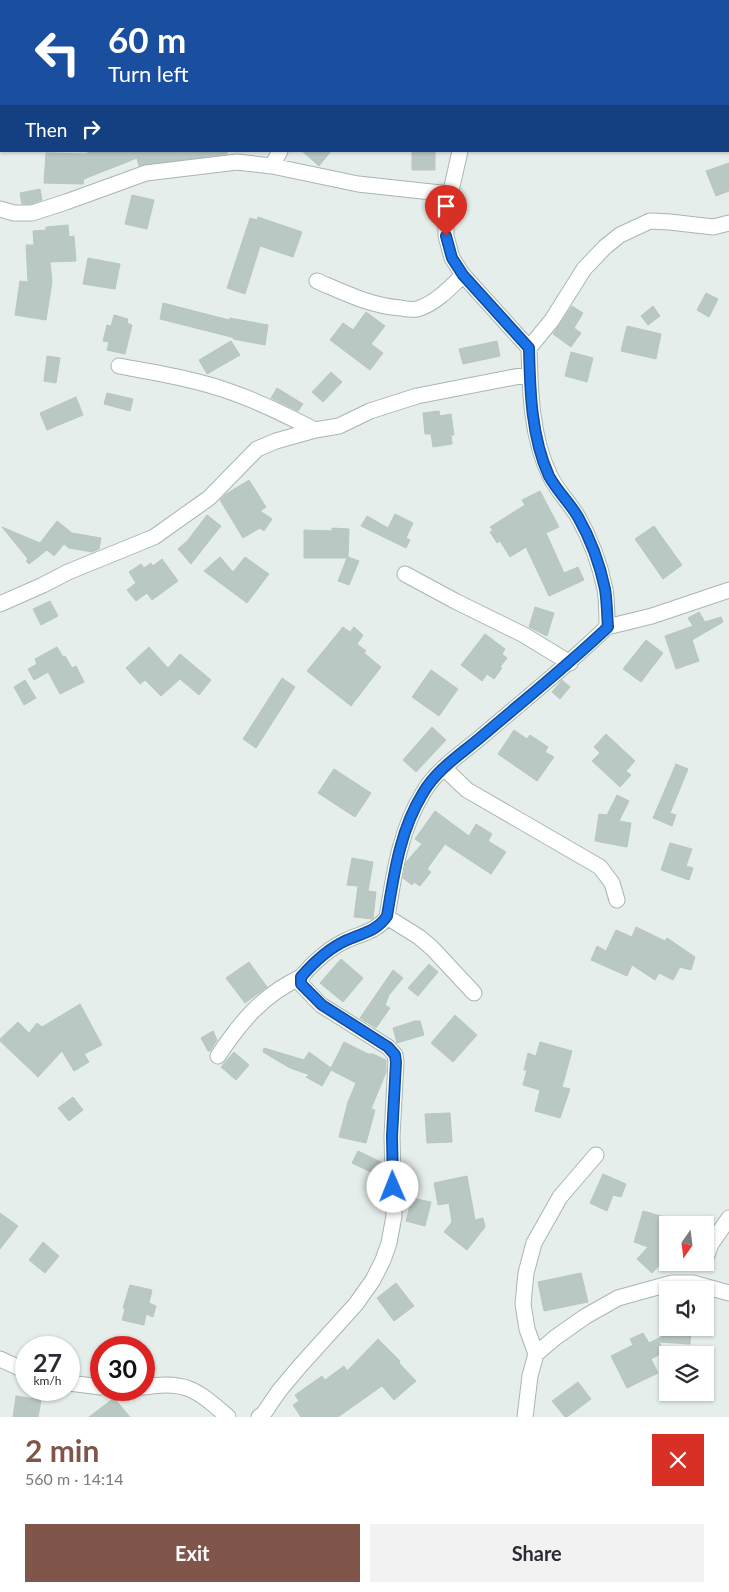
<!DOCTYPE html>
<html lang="en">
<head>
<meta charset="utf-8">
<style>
  body { margin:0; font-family:Lato,sans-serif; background:#f2f2f3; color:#2b2b33; height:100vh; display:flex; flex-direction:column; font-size:19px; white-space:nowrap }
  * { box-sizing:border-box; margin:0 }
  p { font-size:16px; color:#7c7c81 }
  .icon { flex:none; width:28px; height:28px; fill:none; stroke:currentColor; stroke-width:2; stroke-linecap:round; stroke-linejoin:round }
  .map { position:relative; height:1417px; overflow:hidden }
  .details { display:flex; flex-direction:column; background:#fff; flex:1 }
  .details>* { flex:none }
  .guide { position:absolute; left:0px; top:0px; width:730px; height:152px; box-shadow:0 1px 4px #0004; background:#1a4fa0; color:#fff; overflow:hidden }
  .needle { width:32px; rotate:194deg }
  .buttons { position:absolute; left:659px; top:1216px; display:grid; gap:10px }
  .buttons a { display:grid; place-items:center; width:55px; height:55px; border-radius:0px; background:#fff; box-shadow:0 1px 4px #0004; font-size:25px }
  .speed { position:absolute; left:15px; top:1336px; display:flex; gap:10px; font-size:25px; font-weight:700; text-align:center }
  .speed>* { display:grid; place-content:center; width:65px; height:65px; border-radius:50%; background:#fff; box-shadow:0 1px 4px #0004; line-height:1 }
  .speed small { font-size:12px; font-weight:400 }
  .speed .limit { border:8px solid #d22; background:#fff; color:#111 }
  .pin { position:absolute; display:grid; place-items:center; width:42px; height:42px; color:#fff; margin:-51px -21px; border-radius:50% 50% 50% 0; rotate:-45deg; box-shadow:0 0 5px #0007 }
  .pin .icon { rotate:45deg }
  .me { position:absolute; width:55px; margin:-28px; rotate:359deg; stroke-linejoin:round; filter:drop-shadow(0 0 4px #0008) }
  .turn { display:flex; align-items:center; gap:18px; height:105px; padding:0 25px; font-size:22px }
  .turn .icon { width:65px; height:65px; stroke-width:2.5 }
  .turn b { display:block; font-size:35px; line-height:42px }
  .then { display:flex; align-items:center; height:48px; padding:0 25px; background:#0003; gap:10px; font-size:19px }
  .round { display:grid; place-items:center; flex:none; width:52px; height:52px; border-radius:0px; background:#f2f2f3 }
  .overview { display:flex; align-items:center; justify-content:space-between; height:85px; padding:0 25px }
  h1 { font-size:30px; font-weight:700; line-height:38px; color:#81564a }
  .primary-button { display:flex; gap:10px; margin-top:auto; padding:10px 25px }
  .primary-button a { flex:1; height:58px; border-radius:0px; background:#81564a; color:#fff; font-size:20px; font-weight:700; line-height:58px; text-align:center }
  .primary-button a+a { background:#f2f2f3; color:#2b2b33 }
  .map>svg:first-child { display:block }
  .building { fill:#bac8c3; stroke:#b8c7c1 }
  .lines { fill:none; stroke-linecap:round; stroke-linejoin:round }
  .minor-casing { stroke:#a8b6b1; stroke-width:17 }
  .minor { stroke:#fff; stroke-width:15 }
  .route-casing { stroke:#114b97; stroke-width:12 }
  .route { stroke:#1a73e8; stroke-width:9 }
</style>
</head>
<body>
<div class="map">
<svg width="729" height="1417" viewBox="0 0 729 1417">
  <rect width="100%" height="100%" fill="#e5eeea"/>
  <path class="building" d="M92,151H227V154L139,166L137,158L84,179L83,184L44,183L46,153L85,154Z
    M302,151H331L319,166Z
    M412,151H435V170H412Z
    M729,163V191L716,196L706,171Z
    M40,189L42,200L31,204H22L20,193Z
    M132,195L154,200L147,229L125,224Z
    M258,217L302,232L293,257L260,246L245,294L227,288L250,218L257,220Z
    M68,225L69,237L74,236L76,261L50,262L52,282L46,320L15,315L20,281L28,282L26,245H34L33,231L46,230V227Z
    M88,258L120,264L115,289L83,284Z
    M706,293L718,299L709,317L697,310Z
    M163,303L229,320L230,318L268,325L265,345L233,339L235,338L160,319Z
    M572,306L583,313L574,328L581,333L571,347L553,334Z
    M653,306L660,316L648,325L641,316Z
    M366,312L385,326L371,344L383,353L370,370L330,340L343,323L353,330Z
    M114,315L128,319L127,323L132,325L125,354L107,350L109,342L103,341L107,325L111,326Z
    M627,326L661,334L656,359L621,351Z
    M231,341L240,355L207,374L199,360Z
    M497,341L500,356L463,364L459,349Z
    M571,352L593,358L587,382L565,376Z
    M47,356L60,358L56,383L44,381Z
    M331,372L342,382L323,402L312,392Z
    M277,388L303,404L298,411L271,398Z
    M107,393L133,399L130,411L104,404Z
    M76,397L83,415L47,430L40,413Z
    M439,411L440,416L451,414L454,435H451L452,444L433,447L431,434H425L423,413Z
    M249,480L266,507L260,511L272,519L264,531L260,528L243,538L220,500L226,494Z
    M540,491L559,527L546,533L564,573L578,567L584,580L549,596L526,547L510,557L500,541L497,543L490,532L493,530L490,527L525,505L522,500Z
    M395,514L413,523L406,538L410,540L406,548L361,526L367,516L388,528Z
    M207,515L221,526L191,564L178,549L188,540Z
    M57,521L72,533L101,538L99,549L92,552L69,548L64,544L54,556L47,550L29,564L26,561L28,559L2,527L40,543Z
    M654,526L682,565L663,579L635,539Z
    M332,528L349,529L348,558V557L359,561L349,585L338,581L347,558H304V530L332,531Z
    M220,557L233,572L245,557L269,574L247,603L204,571Z
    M162,559L178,581L152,600L147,593L136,601L127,590L136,583L129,572L141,564L144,568L151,563L153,566Z
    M50,601L58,616L41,625L33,609Z
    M535,607L554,613L547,636L529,627Z
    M699,612L705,622L721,617L723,622L692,640L699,661L676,669L665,636L693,626L688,618Z
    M343,627L350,632L354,627L363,635L357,644L366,651L364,653L381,667L351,706L307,671Z
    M485,634L505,649L502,654L507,658L500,667L502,668L494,679L487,674L482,681L461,665Z
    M646,640L663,653L641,682L623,669Z
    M57,647L63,657L65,656L72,668L76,666L84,682L60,694L48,672L34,680L28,669L37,664L35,659Z
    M149,647L168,668L180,654L211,680L199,695L180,679L161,696L145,680L140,684L126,668Z
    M431,670L458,689L439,716L412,697Z
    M282,678L295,687L256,748L243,739Z
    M25,680L36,698L24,705L14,687Z
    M562,680L570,687L560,699L552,692Z
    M432,727L446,740L416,772L403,760Z
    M514,730L527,739L530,735L548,747L545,752L554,757L537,781L498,754Z
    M606,734L635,761L626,771L631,775L620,787L592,761L600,753L594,747Z
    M676,764L688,769L670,813L676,815L672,826L653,818Z
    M334,769L371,793L355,817L318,793Z
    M617,795L629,801L619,821L631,823L627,847L595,841L599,814L607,815Z
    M435,811L469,836L476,824L492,834L488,841L506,852L491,874L445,844L427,869L431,872L420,886L414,882L412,885L403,878L406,862L422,844L415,839Z
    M670,843L692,849L686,866L693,868L689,880L661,870Z
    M352,858L373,862L368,891L376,892L373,918L372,919L354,917L358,886L347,885Z
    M636,927L665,941L667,938L695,957L691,970L680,967L673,980L659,973L655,980L632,965L627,976L591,960L597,946L606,951L616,930L632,937Z
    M341,959L363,978L343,1002L320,983Z
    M249,962L267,987L245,1003L226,978Z
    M429,964L438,972L418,996L408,988Z
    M393,970L403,978L389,995L385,1005L390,1008L376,1028L360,1018Z
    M80,1004L102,1045L84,1054L89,1062L74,1071L62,1051L38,1077L0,1041V1039L18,1022L29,1033L37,1023L42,1027Z
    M455,1015L477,1035L453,1062L431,1043Z
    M415,1021H420L424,1035L397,1043L393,1028Z
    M213,1031L217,1040L210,1051H208L201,1038Z
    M344,1042L368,1054H373L386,1060V1072L371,1109L375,1110L366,1143L339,1137L348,1102L356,1083L331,1070L322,1086L306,1077L310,1075L290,1068L263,1052L264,1048L304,1060L309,1052L331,1068Z
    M540,1042L572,1051L562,1087L570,1089L560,1118L535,1111L540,1090L523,1085L527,1070H524L528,1053L536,1056Z
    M234,1052L249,1065L236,1080L221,1067Z
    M73,1097L83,1110L69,1121L58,1108Z
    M450,1113L452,1142L427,1143L425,1114Z
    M358,1151L383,1163L377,1175L352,1163Z
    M603,1174L626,1184L621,1197L613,1195L607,1211L590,1203Z
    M467,1176L475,1220L483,1218L485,1227L467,1250L444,1232L452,1222L449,1203L438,1205L434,1183Z
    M412,1198L431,1202L425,1226L406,1221Z
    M643,1211L668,1218V1256L652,1273L637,1259L648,1247L634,1242Z
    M0,1213L18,1226L0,1249Z
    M43,1242L59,1256L45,1273L29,1260Z
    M581,1273L588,1302L544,1311L538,1282Z
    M396,1283L414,1306L394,1321L377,1298Z
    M130,1285L152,1290L149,1303L156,1306L153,1317L146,1314L144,1325L122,1320L125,1309L123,1308Z
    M671,1328H691L690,1344L659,1342L664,1352L651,1359L658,1373L627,1388L611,1356L633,1345L630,1339L643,1333L649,1343L671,1332Z
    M378,1339L400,1361L399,1363L416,1381L394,1400L382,1386L338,1417H301L293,1405L299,1401L295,1395L322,1376L325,1380L344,1366L347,1371Z
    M578,1382L591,1399L567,1417H565L552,1401Z
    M16,1396L41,1400L38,1417H13Z
    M114,1398L130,1417H89Z"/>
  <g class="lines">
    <defs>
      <path id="minor" d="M484,0V1
        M557,0L560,1
        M331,1L333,0
        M272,166L280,151
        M0,209L14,213H32L66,202L146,173L237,162L272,166L358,184L450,194
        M317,281C345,293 371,306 401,308C406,309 412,310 417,309C435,304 450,288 463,275
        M529,348L552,320L584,269L605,247L620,235L650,221L670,222L713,227L729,223
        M119,366C156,373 195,379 231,392C260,402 288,416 315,430
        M405,574L455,601L524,635L570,663
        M0,604L43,585L68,572L154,537L209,498L257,449L276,441L315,430L339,426L370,411L417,396L530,374
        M607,627L652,616L729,590
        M444,768L467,790L600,867L612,883L617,900
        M387,917L419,937L432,948L474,993
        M218,1056C241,1021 263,995 301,977
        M705,1260L711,1244L729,1218
        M536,1354L527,1329L523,1304L526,1273L534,1243L560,1197L596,1155
        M0,1359L26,1371
        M69,1383L101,1387
        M144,1387C186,1380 197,1390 228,1417
        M259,1417L264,1413L279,1391L300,1366L356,1304L373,1280L383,1260L389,1243L394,1216L392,1136L396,1062L395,1055L388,1047L321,1005L301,984V977C314,962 329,948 347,940C363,933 377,931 387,917C394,874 400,830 423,793C436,770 461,754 481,737C523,701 567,666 607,627C607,615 607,601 605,589C600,565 590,538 578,517C570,503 557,491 550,476C531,437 530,390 529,348L463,275L452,258L446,236V213L460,151
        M525,1417L530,1376L536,1354L556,1337L586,1316L618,1298L672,1283H693L729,1293"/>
    </defs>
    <use href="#minor" class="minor-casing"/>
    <use href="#minor" class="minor"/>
  </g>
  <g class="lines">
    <defs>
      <path id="route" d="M393,1187L392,1136L396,1062L395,1055L388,1047L322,1005L301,984V977C314,962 329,948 347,940C363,933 377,931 387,916C394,874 400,830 423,793C436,770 461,754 481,737C523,701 567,666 608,627C607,615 607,601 605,589C600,565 590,538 578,517C570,503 557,491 549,476C531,437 530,390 529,348L463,275L452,258L446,236"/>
    </defs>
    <use href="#route" class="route-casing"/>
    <use href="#route" class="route"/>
  </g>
</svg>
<div class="buttons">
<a><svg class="needle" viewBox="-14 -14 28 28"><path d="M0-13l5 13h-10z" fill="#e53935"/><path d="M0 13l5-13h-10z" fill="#7c7c81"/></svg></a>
<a><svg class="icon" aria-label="sound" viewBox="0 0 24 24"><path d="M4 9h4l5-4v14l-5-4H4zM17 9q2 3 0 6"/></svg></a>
<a><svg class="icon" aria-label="layers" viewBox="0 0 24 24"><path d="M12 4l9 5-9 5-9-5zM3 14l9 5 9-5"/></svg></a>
</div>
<div class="speed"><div>27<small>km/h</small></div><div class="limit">30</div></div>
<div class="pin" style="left:446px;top:236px;background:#d93025"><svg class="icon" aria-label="arrive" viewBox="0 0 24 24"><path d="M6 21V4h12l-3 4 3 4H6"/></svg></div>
<svg class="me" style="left:393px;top:1187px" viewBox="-20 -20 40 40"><circle r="19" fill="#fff"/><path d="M0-13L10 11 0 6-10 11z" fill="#1a73e8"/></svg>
<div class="guide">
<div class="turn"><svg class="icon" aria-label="left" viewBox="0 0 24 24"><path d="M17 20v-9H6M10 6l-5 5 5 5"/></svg><div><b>60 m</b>Turn left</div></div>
<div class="then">Then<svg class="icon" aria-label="right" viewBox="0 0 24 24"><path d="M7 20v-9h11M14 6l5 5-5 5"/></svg></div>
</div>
</div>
<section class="details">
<div class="overview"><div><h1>2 min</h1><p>560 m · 14:14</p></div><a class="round" style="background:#d93025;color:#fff"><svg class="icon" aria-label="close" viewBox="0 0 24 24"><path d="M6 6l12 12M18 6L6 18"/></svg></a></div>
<div class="primary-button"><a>Exit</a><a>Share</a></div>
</section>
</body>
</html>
